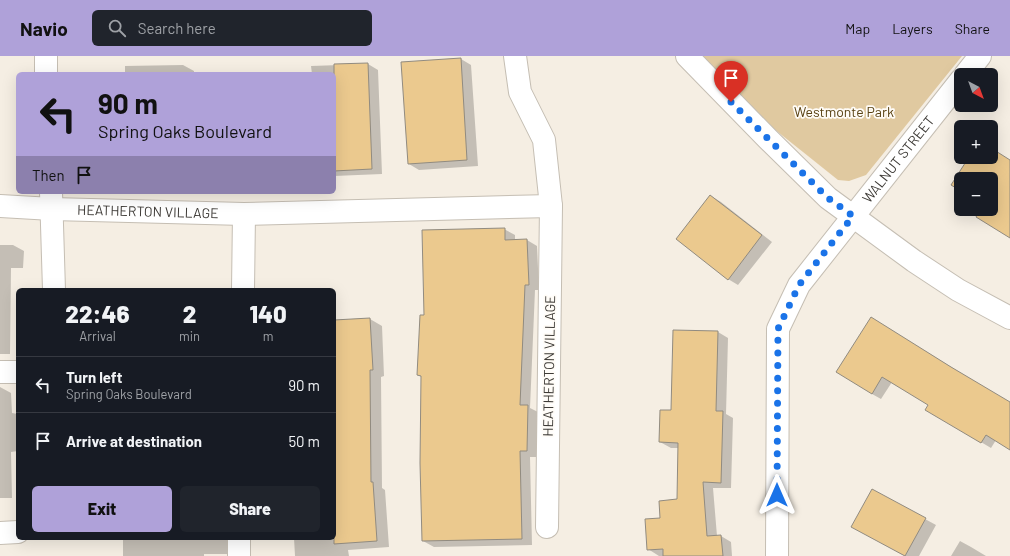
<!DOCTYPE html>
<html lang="en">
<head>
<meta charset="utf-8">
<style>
  body { margin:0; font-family:Barlow,sans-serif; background:#20242c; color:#f1f3f6; height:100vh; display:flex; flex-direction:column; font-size:15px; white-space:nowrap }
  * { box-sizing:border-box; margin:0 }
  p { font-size:13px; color:#9ea1a6 }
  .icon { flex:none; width:22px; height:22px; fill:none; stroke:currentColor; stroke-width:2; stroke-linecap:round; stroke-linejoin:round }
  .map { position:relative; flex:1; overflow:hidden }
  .drawer { position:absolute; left:16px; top:232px; width:320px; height:252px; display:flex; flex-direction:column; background:#171b24; border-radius:6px; box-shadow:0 4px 16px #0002 }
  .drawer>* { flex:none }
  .top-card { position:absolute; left:16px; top:16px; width:320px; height:122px; border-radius:6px; box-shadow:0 4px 16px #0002; background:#afa1d9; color:#111; overflow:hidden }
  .needle { width:26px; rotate:139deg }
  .fabs { position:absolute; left:954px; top:12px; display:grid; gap:8px }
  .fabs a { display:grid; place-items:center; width:44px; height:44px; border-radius:6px; background:#171b24; box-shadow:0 4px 16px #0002; font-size:20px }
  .pin { position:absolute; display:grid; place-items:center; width:34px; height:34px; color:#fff; margin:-41px -17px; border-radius:50% 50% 50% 0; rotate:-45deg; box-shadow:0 0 4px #0007 }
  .pin .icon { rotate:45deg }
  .me { position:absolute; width:44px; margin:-22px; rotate:0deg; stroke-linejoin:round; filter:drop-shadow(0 0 3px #0008) }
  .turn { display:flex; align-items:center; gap:14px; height:84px; padding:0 16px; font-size:18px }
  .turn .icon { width:52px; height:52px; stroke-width:2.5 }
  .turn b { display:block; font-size:28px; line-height:34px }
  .then { display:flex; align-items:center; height:38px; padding:0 16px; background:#0003; gap:8px; font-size:15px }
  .eta { display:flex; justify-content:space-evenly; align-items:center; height:68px; text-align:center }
  .eta b { font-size:24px; font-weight:800; line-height:28px }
  .button { display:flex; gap:8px; margin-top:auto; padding:8px 16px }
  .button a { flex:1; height:46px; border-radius:6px; background:#afa1d9; color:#111; font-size:16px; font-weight:800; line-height:46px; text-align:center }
  .button a+a { background:#20242c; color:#f1f3f6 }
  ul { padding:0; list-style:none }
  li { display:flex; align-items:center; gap:12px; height:56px; padding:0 16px; border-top:1px solid #363941 }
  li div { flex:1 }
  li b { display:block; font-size:15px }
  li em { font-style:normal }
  header { display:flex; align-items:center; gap:24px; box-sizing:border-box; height:56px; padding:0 20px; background:#afa1d9; color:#111 }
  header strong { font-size:19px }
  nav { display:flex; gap:22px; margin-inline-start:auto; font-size:14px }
  .search { width:280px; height:36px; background:#20242c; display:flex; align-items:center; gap:10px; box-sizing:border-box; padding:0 14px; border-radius:6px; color:#9ea1a6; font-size:15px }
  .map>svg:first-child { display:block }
  .green { fill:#e0c9a0 }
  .shadow { fill:#0003 }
  .building { fill:#ebc98e; stroke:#918b80 }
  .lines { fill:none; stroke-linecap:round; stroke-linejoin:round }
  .minor-casing { stroke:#c5beb3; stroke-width:24 }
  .minor { stroke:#fff; stroke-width:22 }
  .route { stroke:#1a73e8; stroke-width:7; stroke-dasharray:0 12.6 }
  .labels { text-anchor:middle; stroke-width:3.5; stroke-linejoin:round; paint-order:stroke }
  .park-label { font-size:14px; fill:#594214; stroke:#fffcf7 }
  .street-label { font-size:14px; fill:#3e3b37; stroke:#fffcf7 }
</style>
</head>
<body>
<header>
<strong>Navio</strong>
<div class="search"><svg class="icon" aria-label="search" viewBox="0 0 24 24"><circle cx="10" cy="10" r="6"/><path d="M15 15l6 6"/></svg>Search here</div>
<nav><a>Map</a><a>Layers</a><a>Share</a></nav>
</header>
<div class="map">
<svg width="1010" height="500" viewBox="0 0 1010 500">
  <rect width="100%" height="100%" fill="#f5eee3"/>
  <path class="green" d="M698,0H962L866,119L849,125L838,124L734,41Z"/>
  <path class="shadow" d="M461,3L471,9L478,110L419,114L409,108Z
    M368,8L378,14L382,118L334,120V18H312L311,10Z
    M183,9L194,15V18H125V10Z
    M711,140L721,146L772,186L738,229L728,223Z
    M504,173L515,179V185L527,184L537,190L539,234H535L530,352L538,356L537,401H530L532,489L434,491L423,485L422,321L418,319L425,260Z
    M0,189H13L24,195L23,212H11L10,298H0Z
    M871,262L1010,347V393L996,384L991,392L927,354L930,349L892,326L881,343L872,338Z
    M370,263L382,270L384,320L381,321L382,432L385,434L389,491L348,494L349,500H295L294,482H334V265Z
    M718,276L728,282L726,358L733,362L731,432H713L717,480H721L731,486L732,500H659L648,493L662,463L678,444L679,392H671L660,386L672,355Z
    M0,331L11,337L12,357L18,358V395L11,396L12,442H0Z
    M925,463L936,469L919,500H905L862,476Z
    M123,482H239L237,498H204V500H123Z
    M960,485L971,491L986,500H951Z"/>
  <path class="building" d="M461,2L467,104L408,108L401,6Z
    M368,7L372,113L334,115V8Z
    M991,92L1010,104V182L976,161L980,153H991V123H961V135L951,129L969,101H991Z
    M710,139L762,179L728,224L676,183Z
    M505,172V184L527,183L529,229H525L520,349H528L527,395H520L522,483L422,485L420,407L421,320L417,319L420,259H424L422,174Z
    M871,261L951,311L1010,346V394L986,379L981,387L925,354L928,349L882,321L872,338L836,316Z
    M370,262L373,314H370L371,426H373L377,485L334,488V264Z
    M673,274L718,275L716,355H723L721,427L703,426L707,480L721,479L723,500H663V493L647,494L645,463L660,462L659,445L677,443L678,387L659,386L660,354H671Z
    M872,433L926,462L905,500L851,471Z"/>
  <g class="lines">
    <defs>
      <g id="minor">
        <path d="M46,0V18"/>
        <path d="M515,0L520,36L544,84L551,150L547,471"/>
        <path d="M687,0L768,83L828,142L914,205L958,234L1010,262"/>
        <path d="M965,19L980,0"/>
        <path d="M51,136L54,234"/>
        <path id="s1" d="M0,150L52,153L244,158L551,150"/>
        <path d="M243,234L244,158"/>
        <path d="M0,316H18"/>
        <path d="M0,477L18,476"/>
        <path d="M239,500V482"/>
        <path id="s2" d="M777,500L778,273L799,229L961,24"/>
      </g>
    </defs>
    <use href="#minor" class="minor-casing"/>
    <use href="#minor" class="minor"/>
  </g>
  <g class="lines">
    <path class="route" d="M731,46L828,142L853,160L799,229L778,273L777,439"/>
  </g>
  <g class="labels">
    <g class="park-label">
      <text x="844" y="61">Westmonte Park</text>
    </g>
    <g class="street-label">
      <text dy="5" stroke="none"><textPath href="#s2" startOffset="436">WALNUT STREET</textPath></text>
      <text dy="5" stroke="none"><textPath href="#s1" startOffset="148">HEATHERTON VILLAGE</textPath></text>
      <text transform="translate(549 310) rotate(-89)" y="5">HEATHERTON VILLAGE</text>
    </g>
  </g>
</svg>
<div class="fabs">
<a><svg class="needle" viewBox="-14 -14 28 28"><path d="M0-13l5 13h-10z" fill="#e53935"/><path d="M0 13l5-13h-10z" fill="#9ea1a6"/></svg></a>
<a>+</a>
<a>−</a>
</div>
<div class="pin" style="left:731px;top:46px;background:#d93025"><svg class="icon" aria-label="arrive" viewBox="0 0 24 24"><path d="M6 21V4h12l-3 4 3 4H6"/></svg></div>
<svg class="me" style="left:777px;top:439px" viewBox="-20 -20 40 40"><path d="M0-17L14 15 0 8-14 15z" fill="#1a73e8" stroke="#fff" stroke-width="4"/></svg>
<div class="top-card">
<div class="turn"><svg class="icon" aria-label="left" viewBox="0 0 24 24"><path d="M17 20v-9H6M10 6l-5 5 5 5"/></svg><div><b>90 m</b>Spring Oaks Boulevard</div></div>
<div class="then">Then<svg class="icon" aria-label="arrive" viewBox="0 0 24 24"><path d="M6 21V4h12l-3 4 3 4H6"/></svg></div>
</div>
<section class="drawer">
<div class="eta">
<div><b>22:46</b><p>Arrival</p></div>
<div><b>2</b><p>min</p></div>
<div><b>140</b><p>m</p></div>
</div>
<ul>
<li><svg class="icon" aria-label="left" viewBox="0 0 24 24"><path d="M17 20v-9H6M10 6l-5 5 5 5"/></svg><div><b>Turn left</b><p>Spring Oaks Boulevard</p></div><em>90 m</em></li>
<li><svg class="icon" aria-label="arrive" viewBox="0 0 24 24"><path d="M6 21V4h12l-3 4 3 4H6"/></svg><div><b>Arrive at destination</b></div><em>50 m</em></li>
</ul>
<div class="button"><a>Exit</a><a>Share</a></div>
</section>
</div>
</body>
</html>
